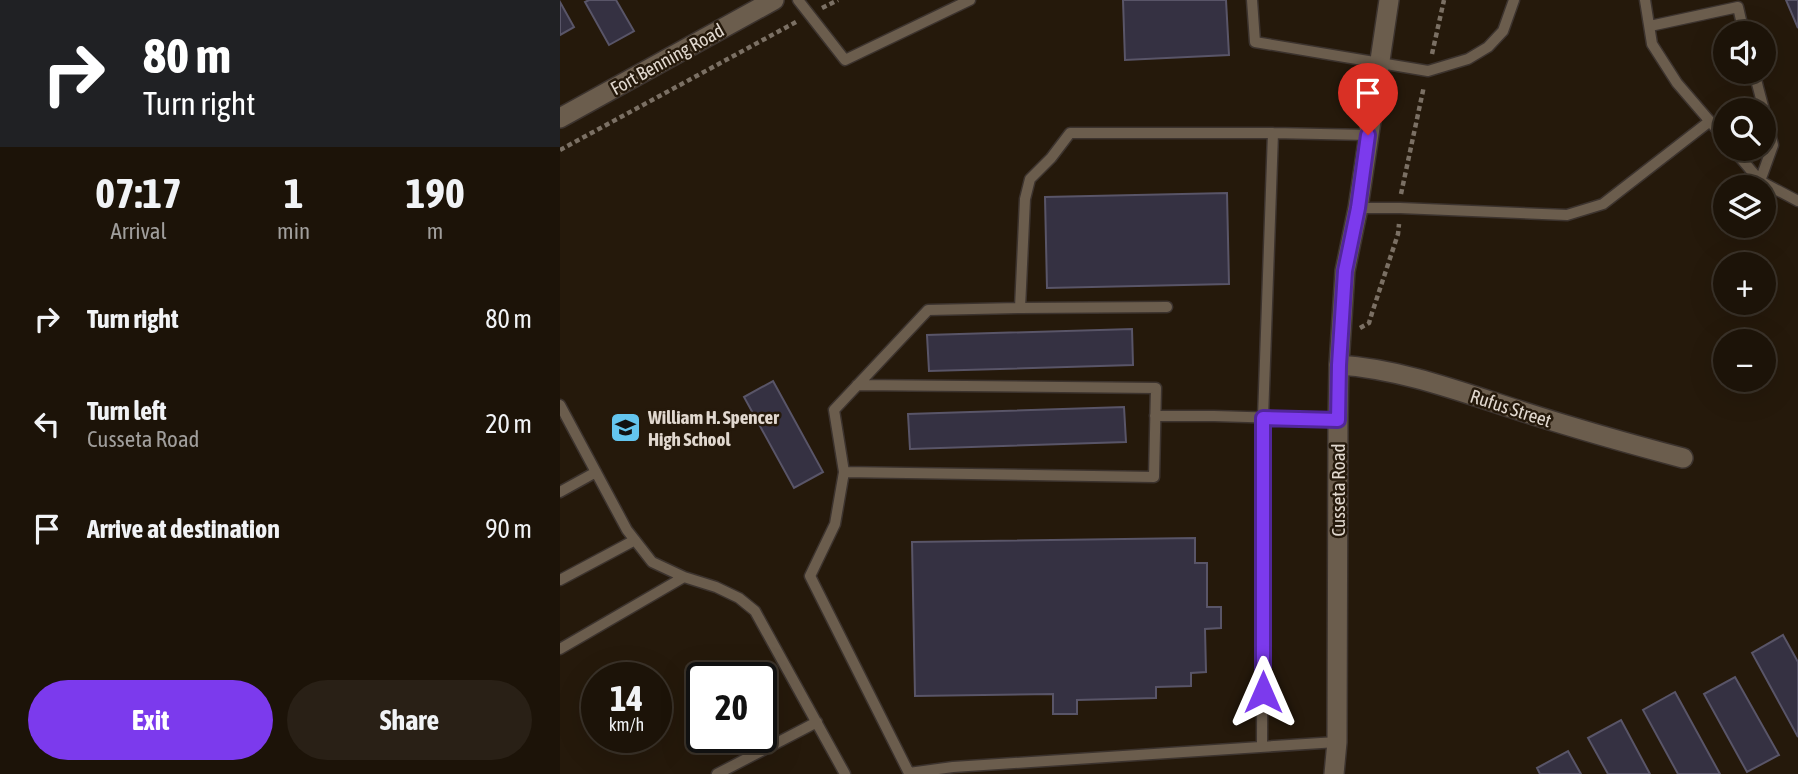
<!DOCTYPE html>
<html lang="en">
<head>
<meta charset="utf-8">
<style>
  body { margin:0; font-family:"Asap Condensed",sans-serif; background:#292016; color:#f1f3f6; height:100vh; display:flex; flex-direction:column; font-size:26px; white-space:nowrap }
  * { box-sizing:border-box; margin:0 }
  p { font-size:23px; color:#a09e9c }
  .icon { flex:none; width:38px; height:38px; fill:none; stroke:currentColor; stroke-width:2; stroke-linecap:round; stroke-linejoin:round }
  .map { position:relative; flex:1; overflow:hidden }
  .drawer { display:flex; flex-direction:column; background:#1c1308; width:560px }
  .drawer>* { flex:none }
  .hud { background:#202124; color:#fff; overflow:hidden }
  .tools { position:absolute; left:1153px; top:21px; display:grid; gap:14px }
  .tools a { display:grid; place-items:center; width:63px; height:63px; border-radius:50%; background:#1c1308; box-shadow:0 7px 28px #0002,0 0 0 2px #3a3229; font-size:35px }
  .speed { position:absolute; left:21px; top:662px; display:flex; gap:14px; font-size:35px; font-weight:700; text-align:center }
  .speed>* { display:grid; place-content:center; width:91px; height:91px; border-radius:50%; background:#1c1308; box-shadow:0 7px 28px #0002,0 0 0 2px #3a3229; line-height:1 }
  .speed small { font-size:18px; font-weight:400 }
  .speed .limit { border:4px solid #111; border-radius:10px; background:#fff; color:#111 }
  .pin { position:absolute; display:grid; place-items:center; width:60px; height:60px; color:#fff; margin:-72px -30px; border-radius:50% 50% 50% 0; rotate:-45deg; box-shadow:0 0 7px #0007 }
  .pin .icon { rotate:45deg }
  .me { position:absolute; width:77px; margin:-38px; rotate:0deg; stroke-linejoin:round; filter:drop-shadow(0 0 5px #0008) }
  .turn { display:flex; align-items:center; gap:24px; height:147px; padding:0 28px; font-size:32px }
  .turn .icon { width:91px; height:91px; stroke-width:2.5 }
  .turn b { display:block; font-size:49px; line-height:60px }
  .eta { display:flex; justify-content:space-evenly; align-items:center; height:119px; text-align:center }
  .eta b { font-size:42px; font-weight:700; line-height:49px }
  .action { display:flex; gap:14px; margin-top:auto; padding:14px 28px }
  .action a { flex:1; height:80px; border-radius:42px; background:#7c3aed; color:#fff; font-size:28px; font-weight:700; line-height:80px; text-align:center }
  .action a+a { background:#292016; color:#f1f3f6 }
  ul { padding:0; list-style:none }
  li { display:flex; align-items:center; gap:21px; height:105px; padding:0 28px }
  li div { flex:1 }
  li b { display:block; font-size:26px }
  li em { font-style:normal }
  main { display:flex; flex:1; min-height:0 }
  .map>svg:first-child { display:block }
  .building { fill:#353142; stroke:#595568; stroke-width:2 }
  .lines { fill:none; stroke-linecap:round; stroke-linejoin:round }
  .service-casing { stroke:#3c332e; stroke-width:13 }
  .minor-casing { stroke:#3c332e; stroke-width:22 }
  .tertiary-casing { stroke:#3c332e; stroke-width:22 }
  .path { stroke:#7b7064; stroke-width:4.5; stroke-dasharray:5 3.5; stroke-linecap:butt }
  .service { stroke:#6b5d4d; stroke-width:10 }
  .minor { stroke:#6b5d4d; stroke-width:19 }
  .tertiary { stroke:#6b5d4d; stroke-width:19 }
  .route-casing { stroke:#51269a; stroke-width:18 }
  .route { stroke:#7c3aed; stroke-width:12 }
  .labels { text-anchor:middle; stroke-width:5; stroke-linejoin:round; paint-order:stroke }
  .street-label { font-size:19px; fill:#e1d8cf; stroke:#25190b }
  .poi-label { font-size:19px; font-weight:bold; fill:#e1d8cf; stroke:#25190b; text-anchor:start }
</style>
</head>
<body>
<main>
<section class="drawer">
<div class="hud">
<div class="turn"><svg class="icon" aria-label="right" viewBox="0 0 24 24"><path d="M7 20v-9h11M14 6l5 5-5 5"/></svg><div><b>80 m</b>Turn right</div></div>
</div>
<div class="eta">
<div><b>07:17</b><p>Arrival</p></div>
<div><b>1</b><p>min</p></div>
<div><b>190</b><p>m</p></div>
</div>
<ul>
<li><svg class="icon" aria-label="right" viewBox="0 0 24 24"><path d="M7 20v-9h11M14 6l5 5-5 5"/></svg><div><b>Turn right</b></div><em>80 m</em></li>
<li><svg class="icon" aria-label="left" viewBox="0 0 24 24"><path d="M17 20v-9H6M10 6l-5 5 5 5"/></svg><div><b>Turn left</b><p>Cusseta Road</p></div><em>20 m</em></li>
<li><svg class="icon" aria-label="arrive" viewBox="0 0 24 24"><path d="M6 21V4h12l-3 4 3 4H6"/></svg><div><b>Arrive at destination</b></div><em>90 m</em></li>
</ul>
<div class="action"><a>Exit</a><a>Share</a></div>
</section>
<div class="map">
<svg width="1238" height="774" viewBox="0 0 1238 774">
  <rect width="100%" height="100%" fill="#25190b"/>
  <path class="building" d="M29,0H56L74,31L49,45L25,2Z
    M563,0H666L669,55L565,60Z
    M1226,0H1238V28Z
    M0,2L14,27L0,35Z
    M667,193L669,284L487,288L485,197Z
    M572,329L573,365L369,371L367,335Z
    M213,381L263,472L234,488L184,397Z
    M564,407L566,442L350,449L348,414Z
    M635,538V563H647V607H661V628L645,629L646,672L631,673V686L596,687V698L517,700V714H493V694L355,696L352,542Z
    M1223,635L1238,662V737L1192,653Z
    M1175,677L1219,755L1187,772L1144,694Z
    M1115,692L1160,774H1118L1083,710Z
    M1061,720L1090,774H1048L1028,738Z
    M1008,751L1021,774H980L977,768Z"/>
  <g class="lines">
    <defs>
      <path id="service" d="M238,0L285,60L410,0
        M692,0L695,42L868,71L908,59L928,47L943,31L954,0
        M1085,0L1092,44L1117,83L1166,140
        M1090,26L1178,7L1184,33
        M1194,72L1204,110
        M1173,149L1200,181L1238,201
        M1200,181L1213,145L1204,111
        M798,208H840L1007,215L1043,204L1150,121
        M607,307L460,308L465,199L470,179L491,158L510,133H713L808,135
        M460,308L368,310L274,410L284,472L275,524L250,576L349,773L393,767L777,742
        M0,405L67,530L92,562L124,577L156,587L179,598L195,611L285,774
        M595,416H654L778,420
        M284,472L594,477L596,388L297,385
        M0,492L36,472
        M0,580L75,540
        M0,649L124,577
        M702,747L703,418L713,133
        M157,774L257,722"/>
      <path id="minor" d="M779,365C842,369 904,393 964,412C1017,429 1070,444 1123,458"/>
      <path id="tertiary" d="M0,118L214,0
        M774,774L777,742L778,420L779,365L785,271L798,208L829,0"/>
    </defs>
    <use href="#service" class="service-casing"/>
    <use href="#minor" class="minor-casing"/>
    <use href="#tertiary" class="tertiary-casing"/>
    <path class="path" d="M262,8L278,0
      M872,54L884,0
      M0,150L236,22
      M841,194L864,86
      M800,328L809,323L812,313L838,234L839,224"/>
    <use href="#service" class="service"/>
    <use href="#minor" class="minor"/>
    <use href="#tertiary" class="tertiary"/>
  </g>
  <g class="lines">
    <defs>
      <path id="route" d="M703,692V418L778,420L779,365L785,271L798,208L808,135"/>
    </defs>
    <use href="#route" class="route-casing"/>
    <use href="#route" class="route"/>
  </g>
  <defs>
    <symbol id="school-square" viewBox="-11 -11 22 22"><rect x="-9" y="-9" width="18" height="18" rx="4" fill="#64c5ee" stroke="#25190b"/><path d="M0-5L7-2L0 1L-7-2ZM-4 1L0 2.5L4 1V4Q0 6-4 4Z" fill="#111"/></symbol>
  </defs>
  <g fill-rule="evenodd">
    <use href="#school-square" x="48" y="410" width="35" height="35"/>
  </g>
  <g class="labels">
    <g class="street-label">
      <text transform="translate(107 59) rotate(-29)" y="7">Fort Benning Road</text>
      <text transform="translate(951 408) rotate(18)" y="7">Rufus Street</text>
      <text transform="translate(778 490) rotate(-90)" y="7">Cusseta Road</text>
    </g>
    <g class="poi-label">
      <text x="88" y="424">William H. Spencer<tspan x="88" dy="22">High School</tspan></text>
    </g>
  </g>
</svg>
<div class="tools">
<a><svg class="icon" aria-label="sound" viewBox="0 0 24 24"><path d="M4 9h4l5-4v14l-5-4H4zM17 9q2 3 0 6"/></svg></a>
<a><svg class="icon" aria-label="search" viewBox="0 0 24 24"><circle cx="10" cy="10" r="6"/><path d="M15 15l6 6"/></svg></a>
<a><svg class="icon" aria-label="layers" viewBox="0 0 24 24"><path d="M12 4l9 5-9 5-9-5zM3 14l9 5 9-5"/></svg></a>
<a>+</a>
<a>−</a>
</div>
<div class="speed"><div>14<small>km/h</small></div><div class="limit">20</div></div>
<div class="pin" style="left:808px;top:135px;background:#d93025"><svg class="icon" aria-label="arrive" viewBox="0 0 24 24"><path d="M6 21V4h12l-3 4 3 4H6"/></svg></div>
<svg class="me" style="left:703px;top:692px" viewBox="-20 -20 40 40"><path d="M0-17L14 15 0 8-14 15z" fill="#7c3aed" stroke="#fff" stroke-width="4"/></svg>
</div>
</main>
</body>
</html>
